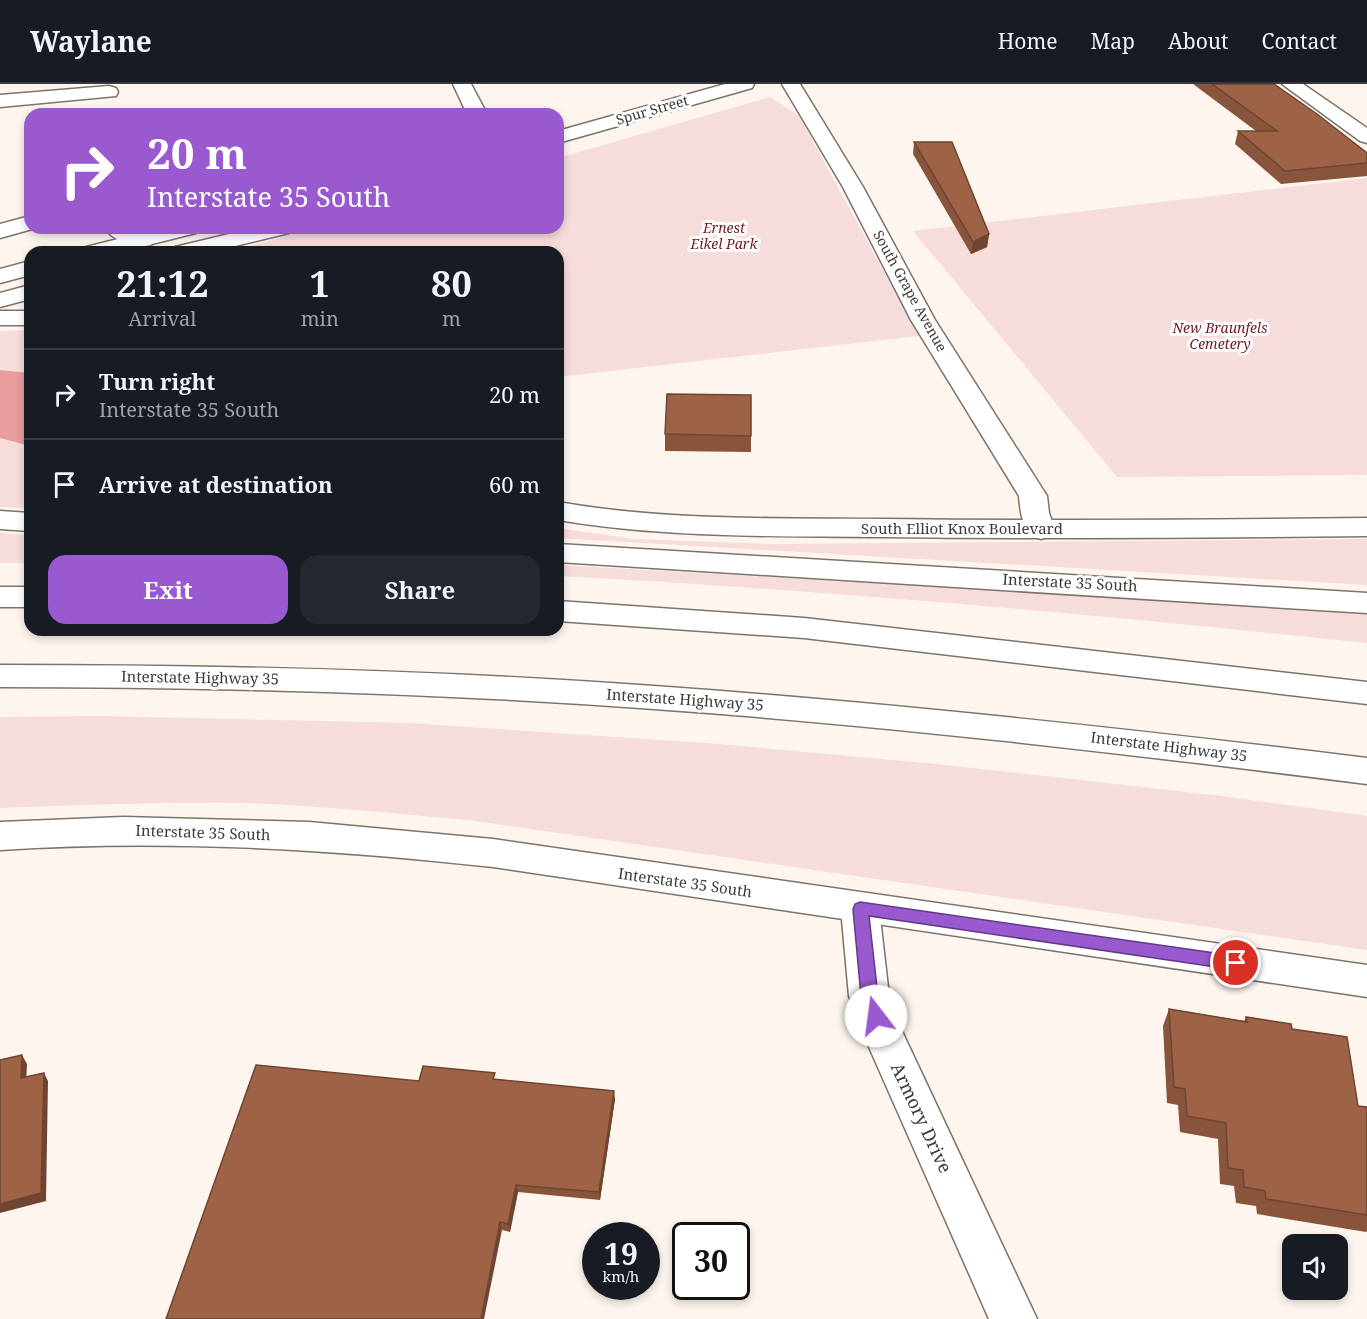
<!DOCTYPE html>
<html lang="en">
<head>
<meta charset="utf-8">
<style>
  body { margin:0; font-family:"Noto Serif",serif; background:#242831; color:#f1f3f6; height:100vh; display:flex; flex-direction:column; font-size:22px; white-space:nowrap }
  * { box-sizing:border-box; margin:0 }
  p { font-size:20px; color:#9ea1a6 }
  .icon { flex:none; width:33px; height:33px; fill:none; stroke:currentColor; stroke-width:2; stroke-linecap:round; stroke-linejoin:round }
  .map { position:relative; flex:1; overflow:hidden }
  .sheet { position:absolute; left:24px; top:162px; width:540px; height:390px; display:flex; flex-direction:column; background:#171b24; border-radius:18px; box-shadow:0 3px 9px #0003 }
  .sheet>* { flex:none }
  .top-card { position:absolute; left:24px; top:24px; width:540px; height:126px; border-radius:18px; box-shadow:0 3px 9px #0003; background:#9a5acf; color:#fff; overflow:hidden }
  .fabs { position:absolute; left:1282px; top:1150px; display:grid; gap:12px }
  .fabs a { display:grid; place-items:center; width:66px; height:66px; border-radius:12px; background:#171b24; box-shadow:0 3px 9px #0003; font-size:30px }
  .speed { position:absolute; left:582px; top:1138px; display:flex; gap:12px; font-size:30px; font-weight:700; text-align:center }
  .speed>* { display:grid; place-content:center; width:78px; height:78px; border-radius:50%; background:#171b24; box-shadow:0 3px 9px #0003; line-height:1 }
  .speed small { font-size:15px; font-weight:400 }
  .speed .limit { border:3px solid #111; border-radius:9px; background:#fff; color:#111 }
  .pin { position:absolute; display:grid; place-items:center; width:51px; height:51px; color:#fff; margin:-26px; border:3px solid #fff; border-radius:50%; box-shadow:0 2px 6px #0007 }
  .me { position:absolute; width:66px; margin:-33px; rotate:345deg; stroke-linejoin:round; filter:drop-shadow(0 0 4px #0008) }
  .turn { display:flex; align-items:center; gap:21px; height:126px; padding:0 24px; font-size:27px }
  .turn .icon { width:78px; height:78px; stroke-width:2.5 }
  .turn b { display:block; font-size:42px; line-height:51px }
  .eta { display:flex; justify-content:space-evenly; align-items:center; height:102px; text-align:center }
  .eta b { font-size:36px; font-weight:700; line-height:42px }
  .primary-button { display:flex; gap:12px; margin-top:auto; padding:12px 24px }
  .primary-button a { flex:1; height:69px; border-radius:18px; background:#9a5acf; color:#fff; font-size:24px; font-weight:700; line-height:69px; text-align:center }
  .primary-button a+a { background:#242831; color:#f1f3f6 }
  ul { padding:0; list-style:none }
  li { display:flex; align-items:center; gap:18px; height:90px; padding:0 24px; border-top:2px solid #363941 }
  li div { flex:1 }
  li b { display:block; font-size:22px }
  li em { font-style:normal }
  header { display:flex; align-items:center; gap:36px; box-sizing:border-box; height:84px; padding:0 30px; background:#171b24; border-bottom:2px solid #363941 }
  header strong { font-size:28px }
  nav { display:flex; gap:33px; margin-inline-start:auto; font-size:21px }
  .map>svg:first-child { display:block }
  .green { fill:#f6dcda }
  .forest { fill:#e69d9b }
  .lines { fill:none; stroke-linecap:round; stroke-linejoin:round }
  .minor-casing { stroke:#7c746a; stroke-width:3 }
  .major-casing { stroke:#7c746a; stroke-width:3 }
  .highway-casing { stroke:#7c746a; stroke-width:3 }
  .minor { fill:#fff; fill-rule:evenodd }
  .major { fill:#fff; fill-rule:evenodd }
  .highway { fill:#fff; fill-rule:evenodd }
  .wall { fill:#88543c }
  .shaded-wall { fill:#6f4531 }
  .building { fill:#9e6246; stroke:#6f4531; stroke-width:1.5 }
  .route { fill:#9a5acf; stroke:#643a87; stroke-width:1.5 }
  .labels { text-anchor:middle; stroke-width:6; stroke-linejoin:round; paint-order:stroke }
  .far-street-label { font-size:14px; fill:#3d3a36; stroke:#fff }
  .far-park-label { font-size:14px; font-style:italic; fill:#6d181f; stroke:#fff }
  .street-label { font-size:15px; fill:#3d3a36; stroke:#fff }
  .near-street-label { font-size:18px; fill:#3d3a36; stroke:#fff }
</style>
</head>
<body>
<header>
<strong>Waylane</strong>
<nav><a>Home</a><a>Map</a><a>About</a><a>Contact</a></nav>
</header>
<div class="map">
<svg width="1367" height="1235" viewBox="0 0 1367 1235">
  <rect width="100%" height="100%" fill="#fef6ee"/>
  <path class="green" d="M770,13L799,32L919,252L558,293V168H231L314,144H558V74Z
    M1367,94V391L1117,393L913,147Z
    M30,246V289L0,286V247Z
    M0,354L30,362V424L0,423Z
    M558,444L634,455L772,460L1367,455V501L558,454Z
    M0,449L30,451V479H0Z
    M558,481L1120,513L1367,530V559C1098,531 828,506 558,492Z
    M101,632L409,639L720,660L946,681L1222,712L1367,732V866L469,736C393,730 318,721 242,719C161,718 80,721 0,724V633Z"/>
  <path class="forest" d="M0,286L30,289V362L0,354Z"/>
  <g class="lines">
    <defs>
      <path id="minor" d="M453,0H471L487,30H467Z
        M782,0H800L863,103L935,236L1047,412L1049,429L1055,446L1051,452L1041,455L1031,452C1022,440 1020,426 1019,412L911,236L843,103Z
        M1282,0H1303L1367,44V59L1360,57Z
        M109,2L116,4L118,8L116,12L0,23V11Z
        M30,132V144H36L0,154V140Z
        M104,144H127L138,147L140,144H162L151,161C136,164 113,157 104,144Z
        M860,810L873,814L879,825L889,912L901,945L1037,1235H989L861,945L849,912L841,825L847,814Z"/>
      <path id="major" d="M725,0H754L752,4L558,59V47Z
        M162,144H199L196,149L120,168H83L86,163Z
        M254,144H292L289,149L210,168H172L175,163Z
        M30,177V191L0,199V185Z
        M30,201V215L0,223V209Z
        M0,227H30V241H0Z
        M558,418C666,437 775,434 885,435C1045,437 1206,436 1367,434V452C1206,454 1044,455 883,453C774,452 666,454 558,436Z
        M0,427L30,429V447L0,445Z
        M558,460L1367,509V529L558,478Z
        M123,733L309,738L493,755L1367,881V913L493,783C328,765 165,755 0,766V738Z"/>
      <path id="highway" d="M0,503H30V523H0Z
        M558,517L804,534L1367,598V620L804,554L558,537Z
        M0,581C218,581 436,586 654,602C893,619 1130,645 1367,674V700C1130,670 893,642 654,625C437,609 218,603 0,603Z"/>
    </defs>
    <use href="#minor" class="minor-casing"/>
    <use href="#major" class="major-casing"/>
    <use href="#highway" class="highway-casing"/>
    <use href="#minor" class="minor"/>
    <use href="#major" class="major"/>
    <use href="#highway" class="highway"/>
  </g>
  <path class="wall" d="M1193,0H1274L1367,69V92L1281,100L1235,60L1238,47H1256Z
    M914,58L989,150L987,163L971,170L913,70Z
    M665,350L751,352V368L665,367Z
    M1169,925L1244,937L1246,933L1292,945L1358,1022L1367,1023V1147L1366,1148L1257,1130L1256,1122L1236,1119L1234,1102L1220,1100L1218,1055L1180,1048L1178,1021L1167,1019L1163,942Z
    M496,996L615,1015L600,1116L518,1108L510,1148L502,1146L419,997Z"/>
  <path class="shaded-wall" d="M989,150L987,163L971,170L973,158Z
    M22,971L27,980L26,1002L21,994Z
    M44,989L48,997L46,1117L0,1129V1120Z
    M614,1007L615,1015L600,1116L599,1108Z
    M516,1101L518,1108L510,1148L508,1140Z
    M500,1138L502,1146L484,1235H481Z"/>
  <path class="building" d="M1212,0H1274L1317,30L1367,69V79L1285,87L1238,47H1277Z
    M914,58H952L989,150L973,158Z
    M667,310L751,311V352L665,350Z
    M1169,925L1247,938L1246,933L1291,940L1292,945L1347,953L1358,1022L1367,1023V1131L1266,1115L1265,1107L1244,1103L1243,1086L1228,1084L1226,1039L1187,1032L1185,1005L1174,1003Z
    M22,971L21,994L44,989L41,1109L0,1120V976Z
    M256,981L419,997L423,982L495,989L493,995L614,1007L599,1108L516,1101L508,1140L500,1138L481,1235H166Z"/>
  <path class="route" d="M860,818L1236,872L1242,874L1244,879L1242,884L1236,886L869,832L878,912L884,932L882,937L876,939L870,937L861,912L853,825L855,820Z"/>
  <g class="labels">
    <g class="far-street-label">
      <text transform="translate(652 26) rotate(-16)" y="5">Spur Street</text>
      <text transform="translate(910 207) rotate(61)" y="5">South Grape Avenue</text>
    </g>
    <g class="far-park-label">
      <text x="724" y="149">Ernest<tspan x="724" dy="16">Eikel Park</tspan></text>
      <text x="1220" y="249">New Braunfels<tspan x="1220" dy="16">Cemetery</tspan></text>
    </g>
    <g class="street-label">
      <text x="962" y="450">South Elliot Knox Boulevard</text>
      <text transform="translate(1070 499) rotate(3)" y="5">Interstate 35 South</text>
      <text transform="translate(200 594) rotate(1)" y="5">Interstate Highway 35</text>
      <text transform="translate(685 616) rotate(4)" y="5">Interstate Highway 35</text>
      <text transform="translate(1169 663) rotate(7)" y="5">Interstate Highway 35</text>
      <text transform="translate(203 749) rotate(2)" y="5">Interstate 35 South</text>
      <text transform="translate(685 799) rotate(8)" y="5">Interstate 35 South</text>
    </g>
    <g class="near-street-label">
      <text transform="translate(921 1034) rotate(65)" y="6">Armory Drive</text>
    </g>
  </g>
</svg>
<div class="fabs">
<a><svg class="icon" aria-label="sound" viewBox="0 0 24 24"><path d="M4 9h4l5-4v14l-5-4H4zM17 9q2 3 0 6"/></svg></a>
</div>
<div class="speed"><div>19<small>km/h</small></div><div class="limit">30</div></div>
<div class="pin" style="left:1236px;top:879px;background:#d93025"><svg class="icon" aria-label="arrive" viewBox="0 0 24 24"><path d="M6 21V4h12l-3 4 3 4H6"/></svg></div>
<svg class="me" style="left:876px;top:932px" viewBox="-20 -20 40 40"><circle r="19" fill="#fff"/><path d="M0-13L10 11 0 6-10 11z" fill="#9a5acf"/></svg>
<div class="top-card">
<div class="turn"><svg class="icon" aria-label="right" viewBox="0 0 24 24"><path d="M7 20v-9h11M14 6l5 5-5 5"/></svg><div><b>20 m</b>Interstate 35 South</div></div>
</div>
<section class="sheet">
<div class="eta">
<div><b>21:12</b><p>Arrival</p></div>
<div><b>1</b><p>min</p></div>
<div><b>80</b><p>m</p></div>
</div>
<ul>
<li><svg class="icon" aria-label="right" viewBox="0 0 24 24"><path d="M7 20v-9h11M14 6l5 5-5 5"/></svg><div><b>Turn right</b><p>Interstate 35 South</p></div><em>20 m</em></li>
<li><svg class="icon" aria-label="arrive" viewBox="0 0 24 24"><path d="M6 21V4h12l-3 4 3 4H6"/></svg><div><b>Arrive at destination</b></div><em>60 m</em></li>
</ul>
<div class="primary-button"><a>Exit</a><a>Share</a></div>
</section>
</div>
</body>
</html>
